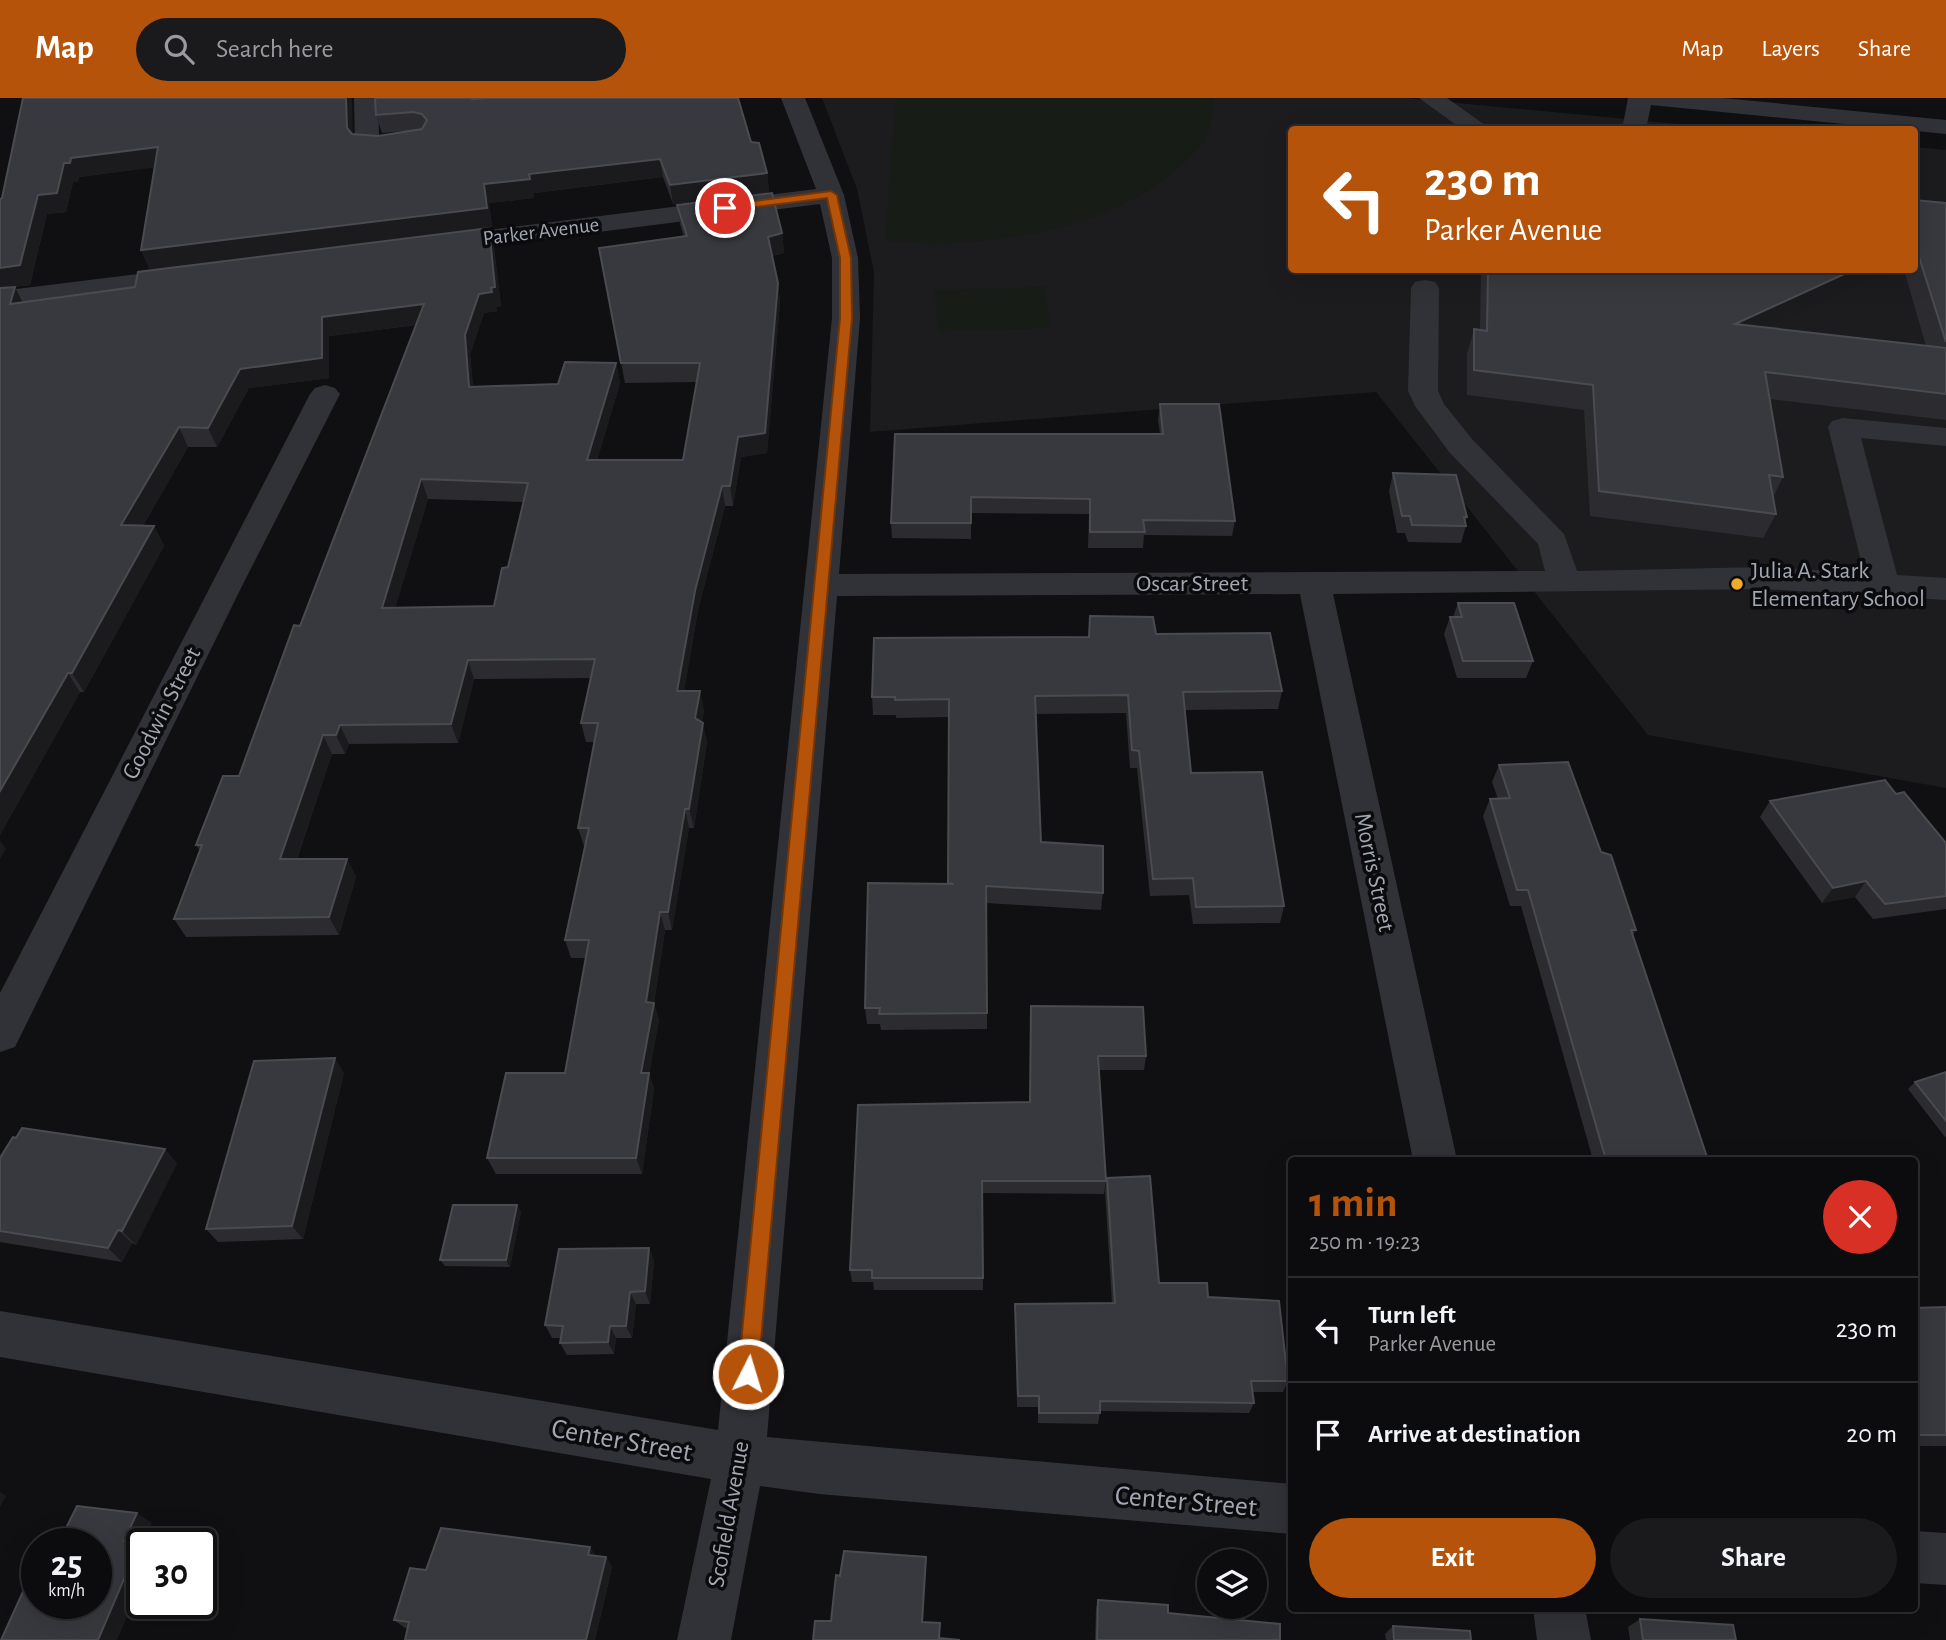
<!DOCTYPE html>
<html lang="en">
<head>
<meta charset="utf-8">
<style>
  body { margin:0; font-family:"Alegreya Sans",sans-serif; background:#1a1a1c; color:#f1f3f6; height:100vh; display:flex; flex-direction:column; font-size:26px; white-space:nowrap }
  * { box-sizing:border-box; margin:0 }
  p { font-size:23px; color:#9a9b9e }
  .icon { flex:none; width:38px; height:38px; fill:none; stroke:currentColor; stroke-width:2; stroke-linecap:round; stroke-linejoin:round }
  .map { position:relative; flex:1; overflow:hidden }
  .details { position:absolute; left:1288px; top:1059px; width:630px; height:455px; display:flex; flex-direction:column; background:#0c0c0e; border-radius:7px; box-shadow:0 7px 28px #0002,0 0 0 2px #2c2c2e }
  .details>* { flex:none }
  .hud { position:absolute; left:1288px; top:28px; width:630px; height:147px; border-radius:7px; box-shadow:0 7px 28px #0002,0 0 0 2px #2c2c2e; background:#b45309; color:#fff; overflow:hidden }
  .fabs { position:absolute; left:1197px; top:1451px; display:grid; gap:14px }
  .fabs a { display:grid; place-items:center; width:70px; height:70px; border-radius:50%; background:#0c0c0e; box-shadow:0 7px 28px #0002,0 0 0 2px #2c2c2e; font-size:35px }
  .speed { position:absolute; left:21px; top:1430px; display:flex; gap:14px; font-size:35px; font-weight:700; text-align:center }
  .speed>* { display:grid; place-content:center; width:91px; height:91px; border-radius:50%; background:#0c0c0e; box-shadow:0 7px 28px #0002,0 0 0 2px #2c2c2e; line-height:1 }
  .speed small { font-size:18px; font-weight:400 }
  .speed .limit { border:4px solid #111; border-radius:10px; background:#fff; color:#111 }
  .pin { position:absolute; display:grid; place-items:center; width:60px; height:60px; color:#fff; margin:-30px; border:4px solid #fff; border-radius:50%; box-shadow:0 2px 7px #0007 }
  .me { position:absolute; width:77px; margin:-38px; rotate:5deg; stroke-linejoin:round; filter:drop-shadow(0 0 5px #0008) }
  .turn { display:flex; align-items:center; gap:24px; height:147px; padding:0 21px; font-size:32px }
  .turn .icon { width:91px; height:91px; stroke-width:2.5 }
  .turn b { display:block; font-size:49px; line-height:60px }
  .round { display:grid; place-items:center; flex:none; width:74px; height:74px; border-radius:37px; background:#1a1a1c }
  .summary { display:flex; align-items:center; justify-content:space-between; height:119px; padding:0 21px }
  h1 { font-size:42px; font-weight:700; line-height:52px; color:#b45309 }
  .cta { display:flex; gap:14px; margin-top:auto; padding:14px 21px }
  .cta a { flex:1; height:80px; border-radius:42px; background:#b45309; color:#fff; font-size:28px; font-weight:700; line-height:80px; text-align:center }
  .cta a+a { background:#1a1a1c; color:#f1f3f6 }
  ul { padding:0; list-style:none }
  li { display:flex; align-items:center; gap:21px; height:105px; padding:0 21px; border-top:2px solid #2c2c2e }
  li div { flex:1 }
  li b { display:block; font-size:26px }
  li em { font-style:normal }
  header { display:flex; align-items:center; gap:42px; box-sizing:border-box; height:98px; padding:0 35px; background:#b45309; color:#fff }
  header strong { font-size:33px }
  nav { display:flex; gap:38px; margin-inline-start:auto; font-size:24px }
  .search { width:490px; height:63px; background:#1a1a1c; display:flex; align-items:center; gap:18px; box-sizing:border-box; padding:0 24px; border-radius:38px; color:#9a9b9e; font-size:26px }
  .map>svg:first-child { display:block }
  .built { fill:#1c1c1f }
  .green { fill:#171c17 }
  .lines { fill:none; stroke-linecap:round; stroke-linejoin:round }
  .minor { fill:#313237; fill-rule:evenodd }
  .wall { fill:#2c2c30; fill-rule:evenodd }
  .shaded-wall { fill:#1b1b1e }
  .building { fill:#38393e; stroke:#494b50; stroke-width:2; fill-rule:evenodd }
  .route { fill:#b45309; stroke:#753606; stroke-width:2 }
  .poi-dot { fill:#f3ab27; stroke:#0b0b0d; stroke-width:2.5 }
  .labels { text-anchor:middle; stroke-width:7; stroke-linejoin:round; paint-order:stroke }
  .far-street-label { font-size:21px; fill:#a1a7b3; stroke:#0b0b0d }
  .poi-label { font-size:24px; fill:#a1a7b3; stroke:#0b0b0d; text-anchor:start }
  .street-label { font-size:24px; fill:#a1a7b3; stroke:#0b0b0d }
  .near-street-label { font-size:28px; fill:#a1a7b3; stroke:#0b0b0d }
</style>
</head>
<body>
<header>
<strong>Map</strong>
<div class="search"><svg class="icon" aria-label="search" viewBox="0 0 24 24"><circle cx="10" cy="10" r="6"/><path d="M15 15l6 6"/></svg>Search here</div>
<nav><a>Map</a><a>Layers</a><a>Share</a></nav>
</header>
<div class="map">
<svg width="1946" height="1542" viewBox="0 0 1946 1542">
  <rect width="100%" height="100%" fill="#101012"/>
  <path class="built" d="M822,0H1405L1730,31L1292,32V172H1914L1915,49L1946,52V690L1648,637L1376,294L870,334L874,174L857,91Z"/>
  <path class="green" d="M896,0H1214C1213,14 1212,29 1205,42C1202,48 1196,53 1191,58C1140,113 1054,136 981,143C949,146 917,145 885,143Z
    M1045,189L1050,230L938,233L935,192Z"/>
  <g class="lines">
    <path class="minor" d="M354,0H378L379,39L410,36L419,38L422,43L419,48C401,53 376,57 358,52L355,47Z
      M781,0H805L844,97L858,160L860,220L839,476L1545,473L1538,446L1450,355L1415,308L1408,293L1411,190L1415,184L1425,182L1435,184L1439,190L1438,293L1444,306L1472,341L1564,436L1577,473L1765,469L1864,475L1828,329L1832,323L1843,320L1946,330V348L1861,340L1897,477L1946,480V502L1765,491L1333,496L1457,1062H1413L1300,496L837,498L767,1339L1292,1386V1436L819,1396L760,1388L731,1542H677L711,1381L0,1259V1213L718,1332L832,220V160L820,106L441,154L432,152L428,146L432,140L441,138L816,91Z
      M1419,0H1447L1492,32H1463Z
      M1628,0H1723L1946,22V36L1651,7L1646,32H1622Z
      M187,170L197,172L201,178L197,184L0,209V193Z
      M325,287L335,290L340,296L242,488L15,949L0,954V895L310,296L315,290Z
      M1914,1433L1946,1435V1487L1914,1485Z
      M1533,1510H1585L1591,1542H1537Z"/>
  </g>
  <path class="wall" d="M23,0L378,38L406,33L382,35L376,17L472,1L751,44L767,75L769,94L673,106L663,79L534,95V100L489,105L492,129L150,172L141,152L155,69L79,79V83L73,84L66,114L47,116L30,187L0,190L2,100Z
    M1914,102L1946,105V322L1769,301L1783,379L1773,399L1776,416L1763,440L1590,418L1584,312L1467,297V256L1474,231L1480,232L1481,172H1893L1769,230L1926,248L1904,172H1914Z
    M677,107L782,135L784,155L772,158L778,185L780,204L767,355L741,359L733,408H725L698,512L684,593L704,612L702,624L707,644L694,730H689L672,832H665L654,905L659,922L649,976L654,991L642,1076H496L487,1060L565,975L586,860H571L565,842L585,748H584L578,730L594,644H586L581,625L590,580L474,581L458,645L349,646L345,656H332L297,761H347L356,779L339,837L186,839L174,821L200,753L196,747L239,678L300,528L416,227L329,238V280L249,290L217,349H188L143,428H154L164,448L84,594H80L0,737L22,204L135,189L489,130L494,150L501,208L496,209L497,213L484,215L470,256L473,289L558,286L616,265L620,285L597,362H683L697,284L625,285L599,150L684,139L680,126ZM428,401L524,404L508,469L494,508L395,510Z
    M1160,306L1235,423L1232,438L1144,437L1143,450H1088L1089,416L971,415V441L892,440L891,425L1160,336L1158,322Z
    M1393,375L1467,419L1465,424L1466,428L1461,445L1408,444L1405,435H1397L1389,393Z
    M1458,505L1533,563L1526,580H1457L1444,536L1450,519H1453Z
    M1090,518L1156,536L1282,593L1278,611L1185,612L1191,675L1284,808L1280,825L1193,826L1189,797L1150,798L1137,670H1130L1126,615L1036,616L1041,744L1103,795L1101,812L987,805V931L881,932L880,926H867L865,910L948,785L949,619L896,620V617H873L872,599L1089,539Z
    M1499,667L1601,754L1636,832L1633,837L1707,1062H1593L1521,808H1510L1483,718L1490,701H1498L1492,684Z
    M1896,696L1946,745V811L1873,821L1855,799L1822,805L1760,719L1770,703Z
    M1031,908L1146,958L1144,972H1099L1106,1083L1104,1096L982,1095L983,1192H874L873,1184H852L850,1172L1030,1004Z
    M1946,974V1038L1945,1039L1908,991L1915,984Z
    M344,975L303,1141L218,1144L206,1131Z
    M0,1060L177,1065L136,1147L132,1145L122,1164L0,1144Z
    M1107,1080L1159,1185L1208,1199L1288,1283L1283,1294H1252L1254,1305L1249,1315L1100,1313L1098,1326L1038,1325V1309H1017L1015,1206L1112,1205L1105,1093Z
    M517,1107L521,1114L510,1169L445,1168L440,1162Z
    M649,1150L654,1163L650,1206H636L632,1240H616L614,1256L567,1257L560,1245L561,1240H552L545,1227Z
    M1946,1209V1348H1914V1210Z
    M597,1458L606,1459L612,1469L595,1542H405L408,1531L405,1530L394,1522L426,1472Z
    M1098,1502L1168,1515L1280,1542H1095L1096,1510Z
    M1640,1521L1736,1542H1630L1628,1529Z
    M1393,1528L1471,1542H1386L1385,1536Z"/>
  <path class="shaded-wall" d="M346,0H352L353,48L347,30Z
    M158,49L166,68L79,79V83L73,84L66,114L47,116L30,187L0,190V170L38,97L64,65L71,60Z
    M660,61L663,79L534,95V100L489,105L492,129L150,172L141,152L484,86L529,76Z
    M767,75L769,94L673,106L670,87Z
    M489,130L494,150L501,208L496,209L497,213L484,215L470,256L475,309L469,289L465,237L479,196L491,190Z
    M782,135L784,155L770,158L768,139Z
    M1853,172H1893L1724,251L1735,226Z
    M778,185L780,204L767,355L741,359L733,408L730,388L738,339Z
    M15,189L25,209L10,206Z
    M424,206L430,225L329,238V280L249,290L217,349L208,330L240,271L322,219Z
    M616,265L620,285L591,382L587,362Z
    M179,329L188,349L132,447L121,427Z
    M421,381L428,401L389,530L382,510Z
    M722,388L725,408L698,512L681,612L677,593L695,493Z
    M154,428L164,448L84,594L72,575Z
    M468,562L474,581L458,645L451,626Z
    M68,575L80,594L0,737V693Z
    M700,593L704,612L699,639L695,620Z
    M703,625L707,644L694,730L689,711Z
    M340,627L349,646L345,656L336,637Z
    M323,637L332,656L290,780L280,761Z
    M685,711L689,730L672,832L668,814Z
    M0,743L6,751L0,761Z
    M347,761L356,779L339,837L329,819Z
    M1866,783L1855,799L1822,805L1833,790Z
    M660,814L665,832L654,905L659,922L649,976L654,991L642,1076L636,1060L641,975L646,904Z
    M335,960L344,975L303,1141L292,1128Z
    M165,1051L177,1065L136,1147L122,1133Z
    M517,1107L521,1114L510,1169L506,1162Z
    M118,1132L132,1145L122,1164L108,1150Z
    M649,1150L654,1163L650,1206L645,1193Z
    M630,1194L636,1206L632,1240L626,1228Z
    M610,1228L616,1240L614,1256L608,1244Z
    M0,1394L6,1398L0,1409Z
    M137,1415L152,1425L142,1446V1484L117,1542H98L124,1443Z
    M590,1449L597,1459L588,1457Z
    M606,1459L612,1469L595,1542H586Z
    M926,1459V1469L923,1533L922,1524Z"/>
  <path class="building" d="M23,0H346L347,30L352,36L378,38L422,31L427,22L422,16L413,14L376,17L375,0H471L472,1L491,0H738L751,44L759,45L767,75L670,87L660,61L529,76L530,81L484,86L487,110L141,152L158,49L71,60L70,65H64L57,95L38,97L20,167L0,170V101L2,100Z
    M772,95L782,135L768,139L778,185L765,335L738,339L730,388H722L695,493L677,593H700L695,620L703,625L689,711H685L668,814H660L646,904L654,905L641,975H649L636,1060H487L506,975H565L589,842H565L589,730H578L598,625H581L595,561L468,562L451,626L340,627L336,637H323L280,761H347L329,819L174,821L202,747H196L223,678H239L294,527L300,528L424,206L322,219V260L240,271L208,330L179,329L121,427L154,428L72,575H68L0,693V190L15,189L10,206L135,189L138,174L489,130L495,189L491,190L492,194L479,196L465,237L469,289L558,286L565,264L616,265L587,362H683L700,265H621L599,150L687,138L677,107ZM421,381L528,385L508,469L502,470L494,508L382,510Z
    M1914,102L1946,105V244L1914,143Z
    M1488,172H1853L1735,226L1946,250V296L1765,274L1783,379L1769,377L1776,416L1599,393L1593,287L1474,272V231L1487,233Z
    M1160,306H1219L1235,423L1143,422L1145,434H1090V401L971,399V425H891L895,336H1163Z
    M1393,375L1456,377L1467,419H1464L1466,428L1412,427L1410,418H1402Z
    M1458,505H1514L1533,563H1463L1450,519H1462Z
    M1090,518L1153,519L1156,536L1270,535L1282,593L1183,594L1191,675L1262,674L1284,808L1196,809L1193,780L1153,781L1139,653L1132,652L1128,597L1035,598L1041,744L1103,748V795L986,788L987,915L879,916L880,910H865L868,785L954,786L948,785L949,601L895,602V599H872L874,540L1089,539Z
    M1568,664L1601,754L1611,757L1636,832H1631L1708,1062H1606L1528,792H1517L1490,701L1510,700L1499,667Z
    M1885,682L1896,696L1904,694L1946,745V798L1885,806L1866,783L1833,790L1770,703Z
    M1031,908L1143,909L1146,958H1098L1106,1083H982L983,1180H872V1172H850L858,1007L1030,1004Z
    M335,960L292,1128L206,1131L254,963Z
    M1946,974V1023L1915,984Z
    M22,1030L165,1051L122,1133L118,1132L108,1150L0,1133V1060L13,1039L16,1040Z
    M1150,1078L1159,1185H1207L1208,1199L1279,1203L1288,1283H1251L1254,1305L1100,1303V1315H1039V1298H1018L1015,1206L1115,1205L1107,1080Z
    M453,1107H517L506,1162H440Z
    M649,1150L645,1193L630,1194L626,1228H610L608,1244L560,1245L563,1228L545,1227L559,1151Z
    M1946,1209V1337H1914V1210Z
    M77,1408L137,1415L124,1443L139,1446L98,1542H1L37,1463V1505H96V1446H45L50,1435L63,1436Z
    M441,1430L590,1449L588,1457L606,1459L586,1542H405L409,1524L394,1522L410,1470L426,1472Z
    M844,1453L926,1459L922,1524L940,1525L939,1540L960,1542H813L815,1523H831L836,1477L840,1478Z
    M1098,1502L1168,1507V1515L1280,1526V1542H1097Z
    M1640,1521L1733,1527L1736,1542H1643Z
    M1393,1528L1470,1533L1471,1542H1394Z"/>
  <path class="route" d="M831,93L837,97L851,160L852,220L758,1276L756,1283L748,1286L741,1283L738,1276L840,220V160L827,100L725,113L720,110L725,107Z"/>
  <circle class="poi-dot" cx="1737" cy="486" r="7"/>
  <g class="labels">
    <g class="far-street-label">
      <text transform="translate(541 133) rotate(-7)" y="7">Parker Avenue</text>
    </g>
    <g class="poi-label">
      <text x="1751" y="480">Julia A. Stark<tspan x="1751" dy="28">Elementary School</tspan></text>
    </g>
    <g class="street-label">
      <text x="1192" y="493">Oscar Street</text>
      <text transform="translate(161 615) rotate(-63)" y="8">Goodwin Street</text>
      <text transform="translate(1375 774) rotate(78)" y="8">Morris Street</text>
      <text transform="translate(728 1416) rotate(-80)" y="8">Scofield Avenue</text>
    </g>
    <g class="near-street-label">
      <text transform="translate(622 1341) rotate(10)" y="10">Center Street</text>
      <text transform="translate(1186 1402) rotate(5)" y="10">Center Street</text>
    </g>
  </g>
</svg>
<div class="fabs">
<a><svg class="icon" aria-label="layers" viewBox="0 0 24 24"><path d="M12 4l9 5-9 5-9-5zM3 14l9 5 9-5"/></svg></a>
</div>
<div class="speed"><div>25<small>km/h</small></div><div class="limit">30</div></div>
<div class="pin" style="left:725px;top:110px;background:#d93025"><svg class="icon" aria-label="arrive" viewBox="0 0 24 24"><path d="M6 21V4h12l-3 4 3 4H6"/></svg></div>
<svg class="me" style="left:748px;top:1276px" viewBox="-20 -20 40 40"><circle r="17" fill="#b45309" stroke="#fff" stroke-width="3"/><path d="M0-11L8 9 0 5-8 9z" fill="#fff"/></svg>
<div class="hud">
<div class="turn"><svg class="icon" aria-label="left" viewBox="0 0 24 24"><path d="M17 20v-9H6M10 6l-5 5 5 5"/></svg><div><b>230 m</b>Parker Avenue</div></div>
</div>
<section class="details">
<div class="summary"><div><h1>1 min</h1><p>250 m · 19:23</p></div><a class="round" style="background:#d93025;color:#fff"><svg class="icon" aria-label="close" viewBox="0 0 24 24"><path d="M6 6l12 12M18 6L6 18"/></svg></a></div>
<ul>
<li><svg class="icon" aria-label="left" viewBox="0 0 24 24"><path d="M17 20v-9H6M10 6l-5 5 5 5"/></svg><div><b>Turn left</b><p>Parker Avenue</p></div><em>230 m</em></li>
<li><svg class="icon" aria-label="arrive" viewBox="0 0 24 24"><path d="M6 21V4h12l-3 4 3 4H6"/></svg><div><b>Arrive at destination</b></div><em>20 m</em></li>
</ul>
<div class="cta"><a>Exit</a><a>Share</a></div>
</section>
</div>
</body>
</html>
